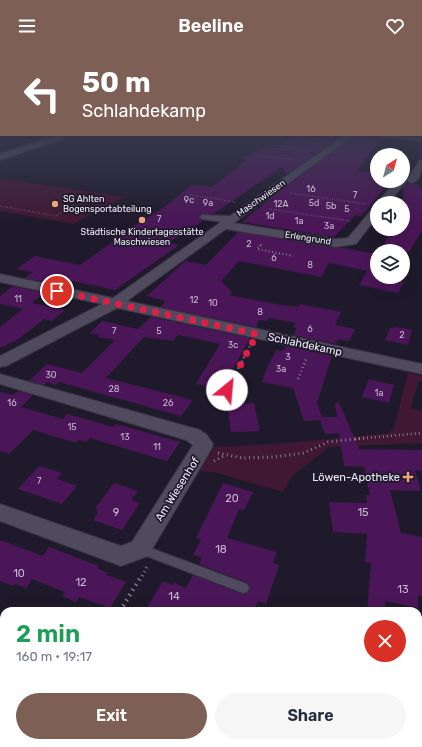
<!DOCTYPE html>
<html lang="en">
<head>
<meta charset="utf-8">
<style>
  body { margin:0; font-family:Rubik,sans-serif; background:#f6f6f7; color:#1f2937; height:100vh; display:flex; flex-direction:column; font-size:15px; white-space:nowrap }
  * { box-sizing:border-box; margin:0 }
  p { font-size:13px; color:#747a83 }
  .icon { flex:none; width:22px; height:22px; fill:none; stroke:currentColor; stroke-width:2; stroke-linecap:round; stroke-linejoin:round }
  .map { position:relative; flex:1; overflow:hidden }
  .details { position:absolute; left:0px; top:555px; width:422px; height:140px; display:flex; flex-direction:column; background:#fff; border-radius:12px 12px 0 0; box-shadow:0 4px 16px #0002 }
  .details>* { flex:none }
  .guide { position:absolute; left:0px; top:0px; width:422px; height:84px; box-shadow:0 4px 16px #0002; background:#7d5f55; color:#fff; overflow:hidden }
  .needle { width:26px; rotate:36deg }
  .tools { position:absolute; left:370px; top:96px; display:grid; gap:8px }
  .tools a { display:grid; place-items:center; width:40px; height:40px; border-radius:50%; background:#fff; box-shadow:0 4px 16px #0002; font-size:20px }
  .pin { position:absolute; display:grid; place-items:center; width:34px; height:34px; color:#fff; margin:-17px; border:2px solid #fff; border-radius:50%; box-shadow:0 1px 4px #0007 }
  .me { position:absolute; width:44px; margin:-22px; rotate:28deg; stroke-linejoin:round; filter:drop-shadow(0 0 3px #0008) }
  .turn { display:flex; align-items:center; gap:14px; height:84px; padding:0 16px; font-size:18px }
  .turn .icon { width:52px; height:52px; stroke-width:2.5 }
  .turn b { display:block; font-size:28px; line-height:34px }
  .round { display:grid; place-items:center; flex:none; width:42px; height:42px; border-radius:21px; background:#f6f6f7 }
  .summary { display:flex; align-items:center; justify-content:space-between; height:68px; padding:0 16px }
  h1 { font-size:24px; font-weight:600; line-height:30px; color:#1e9e55 }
  .primary-button { display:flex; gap:8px; margin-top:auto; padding:8px 16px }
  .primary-button a { flex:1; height:46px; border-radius:24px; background:#7d5f55; color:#fff; font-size:16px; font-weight:600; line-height:46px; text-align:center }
  .primary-button a+a { background:#f6f6f7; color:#1f2937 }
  header { display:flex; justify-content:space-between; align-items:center; height:52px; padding:0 16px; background:#7d5f55; color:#fff; font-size:18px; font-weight:600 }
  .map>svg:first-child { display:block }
  .green { fill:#411833 }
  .building { fill:#4b1657 }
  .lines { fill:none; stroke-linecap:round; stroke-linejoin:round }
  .lane-casing { stroke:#373441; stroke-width:2 }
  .street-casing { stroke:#373441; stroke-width:2 }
  .path-far5 { stroke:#84808f; stroke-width:1; stroke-dasharray:0.5 1.5; stroke-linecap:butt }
  .path-far4 { stroke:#84808f; stroke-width:1.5; stroke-dasharray:0.5 2; stroke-linecap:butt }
  .path-far3 { stroke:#84808f; stroke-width:2; stroke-dasharray:1 2.5; stroke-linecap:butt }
  .path-far2 { stroke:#84808f; stroke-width:2.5; stroke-dasharray:1 3; stroke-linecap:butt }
  .path-far1 { stroke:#84808f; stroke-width:3; stroke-dasharray:1 3.5; stroke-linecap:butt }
  .path { stroke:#84808f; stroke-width:4; stroke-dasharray:1.5 4.5; stroke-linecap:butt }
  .lane { fill:#504a5e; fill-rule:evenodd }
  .street { fill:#504a5e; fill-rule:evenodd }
  .route { stroke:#e11d48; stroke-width:7; stroke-dasharray:0 12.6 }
  .poi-dot { fill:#f0a27a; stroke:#1f1a2b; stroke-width:1.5 }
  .labels { text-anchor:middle; stroke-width:3.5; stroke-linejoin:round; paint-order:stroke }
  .number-label { font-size:9px; fill:#c8b8d1 }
  .far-street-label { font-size:9px; fill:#f1eefa; stroke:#1f1a2b }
  .far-poi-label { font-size:9px; fill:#f1eefa; stroke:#1f1a2b; text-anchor:start }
  .street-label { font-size:11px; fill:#f1eefa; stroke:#1f1a2b }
  .poi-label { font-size:11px; fill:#f1eefa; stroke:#1f1a2b; text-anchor:end }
  .near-number-label { font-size:11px; fill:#c8b8d1 }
</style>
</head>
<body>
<header><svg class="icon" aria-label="menu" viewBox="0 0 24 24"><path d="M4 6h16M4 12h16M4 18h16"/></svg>Beeline<svg class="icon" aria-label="heart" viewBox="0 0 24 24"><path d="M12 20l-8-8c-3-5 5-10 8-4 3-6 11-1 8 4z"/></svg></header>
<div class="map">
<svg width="422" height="695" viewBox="0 0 422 695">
  <rect width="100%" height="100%" fill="#1f1a2b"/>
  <path class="green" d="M0,126L124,145L73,172L0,159Z
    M408,321L422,324V330H418L411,356L422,359V391L329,395L292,424L283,440L213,420L199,419L215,395L277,392L389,381L394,376Z
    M0,574L4,575V643L0,641Z
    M106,691H331L338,695H114Z"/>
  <path class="building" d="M292,83L320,86L325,83H342L287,122L282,115L213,162H201L198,165L203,169L168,191L179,193L115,238L63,227L56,232L25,226L33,220L16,217L35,204L80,213L117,187L112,186L159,159L192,133L212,135L247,108L243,107L265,94L277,96Z
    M355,83L382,86L357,119L377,121V131L388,132L361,164L355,163L334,185L242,170L272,145Z
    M407,131L420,133L419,136L422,137V178L409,200L383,195L391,177H403V136Z
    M238,180L336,196H343L377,202V225L404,229L398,241L359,233L367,219L329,211L321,225L239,209L221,229L232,240L229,243L281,253L298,255L300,252L341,260L335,273L355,277L349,289L338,287L336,292L293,283L297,276L293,275L296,271L269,266L266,269L259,268L256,275L160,255L166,249L147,244L185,209L206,213Z
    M13,234L44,241L32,251L65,258L52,269L44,267L17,288L0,296V275L23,257L0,252V244Z
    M151,265L250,286L222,337L196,332L220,292L178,283L173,289L144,285L106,326L193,348L181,364L59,330L56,333L47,330L44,333L29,329L47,312L82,321L115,288L98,285L100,283L90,281L102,269L138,277Z
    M396,275L412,278L408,293L385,288L390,276Z
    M286,294L332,304L317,351L322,365H337L335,351L339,350L359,397L422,398V419L415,418L421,439L390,438L401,481L422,485V544L418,543V556L385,549V559H367L371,511L365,510L367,482L333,480L329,450L367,451L366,443H370L364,415L344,414L339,381L325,382L320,368L304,369L293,336L262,330L266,318L276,298L283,299Z
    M369,327L394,333L389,351L362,345Z
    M18,339L33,343L21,355L63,367L67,362L113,375L116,372L180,390L167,409L90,386L86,390L78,388L76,391L33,378L9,402L0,399V340L13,343Z
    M254,351L260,379L231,380L227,353Z
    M39,414L62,421L57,427L77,434L62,452L18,437Z
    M114,431L138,439L131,448L140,451L122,478L93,468L98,461L96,455Z
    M223,431L253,440L244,458L239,457L227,486L277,500L273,511L279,513L266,552L258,549L254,559H145L163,529L172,533L174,531L186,536L193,523L242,542L248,541L250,535L248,531L199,512L202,506L193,503L201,487L196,486Z
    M0,488L43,504L49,495L99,514L97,516L108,521L106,523L126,530L110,556L79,545L76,550L62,544L65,540L32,527L26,536L15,532L13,534L0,529Z"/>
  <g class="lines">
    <defs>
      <path id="lane" d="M140,492L247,532L249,536L247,540L243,541L136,500L134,497L136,494Z"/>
      <path id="street" d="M57,83H62L64,85L63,87L0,108V102Z
        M345,83H354L234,171L336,187L348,186L373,156L377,155V165L356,192L336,195L226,177L127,249L422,312V322L117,256L6,314L0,315V304L102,252L0,230V222L113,246L221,170L202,167L200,165L202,163L230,164Z
        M380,83L422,85V89L384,85Z
        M422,108C422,116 421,129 412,131L409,130L407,128L419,109Z
        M403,126L407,129L388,151H377L395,130L403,129Z
        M0,322L200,378L207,383L213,392L212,396L148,504L121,514L113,511L0,469V452L121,494L132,490L193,393L186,388L0,332Z"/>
    </defs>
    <use href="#lane" class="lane-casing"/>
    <use href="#street" class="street-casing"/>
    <path class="path-far5" d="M272,93L309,98
      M256,103L295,108"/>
    <path class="path-far4" d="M290,141L366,152
      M190,143L235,150
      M0,154L56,164L73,153L79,154
      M269,157L351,169
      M260,194L262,192"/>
    <path class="path-far3" d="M261,193L257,197L293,204"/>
    <path class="path-far2" d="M298,327L307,305
      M227,338L251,292
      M355,387L422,381"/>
    <path class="path-far1" d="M218,401L242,406L274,405L304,401L328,390L365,386
      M214,409L224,404
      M142,524L148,513"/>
    <path class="path" d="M120,559L142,523
      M0,605L4,607
      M194,691L203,695"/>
    <use href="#lane" class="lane"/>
    <use href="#street" class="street"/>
  </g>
  <linearGradient id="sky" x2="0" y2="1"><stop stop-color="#110e18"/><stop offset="0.43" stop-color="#3c3e55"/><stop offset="1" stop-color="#3c3e55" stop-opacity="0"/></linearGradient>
  <rect width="422" height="170" fill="url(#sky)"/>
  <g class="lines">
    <path class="route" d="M57,239L257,282L227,338"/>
  </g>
  <g class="poi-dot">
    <circle cx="55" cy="152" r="4"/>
    <circle cx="142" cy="168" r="4"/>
    <path d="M406 419h4v4h4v4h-4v4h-4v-4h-4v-4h4z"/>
  </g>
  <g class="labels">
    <g class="number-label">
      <text x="311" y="140">16</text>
      <text x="355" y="146">7</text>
      <text x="189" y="151">9c</text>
      <text x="208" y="154">9a</text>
      <text x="314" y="154">5d</text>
      <text x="281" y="155">12A</text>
      <text x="331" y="157">5b</text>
      <text x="347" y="160">5</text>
      <text x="270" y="167">1d</text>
      <text x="159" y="170">7</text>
      <text x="299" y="172">1a</text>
      <text x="329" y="177">3a</text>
      <text x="249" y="195">2</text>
      <text x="274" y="209">6</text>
      <text x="310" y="216">8</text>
      <text x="18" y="250">11</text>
      <text x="194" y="251">12</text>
      <text x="213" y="254">10</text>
      <text x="260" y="263">8</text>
      <text x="310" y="280">6</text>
      <text x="114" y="282">7</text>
      <text x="159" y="282">5</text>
      <text x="402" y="286">2</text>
      <text x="233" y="296">3c</text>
      <text x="288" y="308">3</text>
      <text x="281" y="320">3a</text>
      <text x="51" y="326">30</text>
      <text x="114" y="340">28</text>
      <text x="379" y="344">1a</text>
      <text x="12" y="354">16</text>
      <text x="168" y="354">26</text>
      <text x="72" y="378">15</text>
      <text x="125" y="388">13</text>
      <text x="157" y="398">11</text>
      <text x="39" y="432">7</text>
    </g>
    <g class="far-street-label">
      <text transform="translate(261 146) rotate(-35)" y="3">Maschwiesen</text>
      <text transform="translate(308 186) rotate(9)" y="3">Erlengrund</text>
    </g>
    <g class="far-poi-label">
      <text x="63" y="150">SG Ahlten<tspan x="63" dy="10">Bogensportabteilung</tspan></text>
      <text x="142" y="183" text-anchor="middle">Städtische Kindertagesstätte<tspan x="142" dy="10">Maschwiesen</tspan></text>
    </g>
    <g class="street-label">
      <text transform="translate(305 292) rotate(12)" y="4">Schlahdekamp</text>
      <text transform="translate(177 437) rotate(-58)" y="4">Am Wiesenhof</text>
    </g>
    <g class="poi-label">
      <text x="400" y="429">Löwen-Apotheke</text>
    </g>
    <g class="near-number-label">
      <text x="232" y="450">20</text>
      <text x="116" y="464">9</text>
      <text x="363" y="464">15</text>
      <text x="221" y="501">18</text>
      <text x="19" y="525">10</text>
      <text x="81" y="534">12</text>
      <text x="403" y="541">13</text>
      <text x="174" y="548">14</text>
    </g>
  </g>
</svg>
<div class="tools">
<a><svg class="needle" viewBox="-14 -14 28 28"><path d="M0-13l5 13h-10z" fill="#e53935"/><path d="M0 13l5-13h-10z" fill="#747a83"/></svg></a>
<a><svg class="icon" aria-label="sound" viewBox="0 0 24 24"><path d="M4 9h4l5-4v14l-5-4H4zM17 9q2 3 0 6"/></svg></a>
<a><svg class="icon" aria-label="layers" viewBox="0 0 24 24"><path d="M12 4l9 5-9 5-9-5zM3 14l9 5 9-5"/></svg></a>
</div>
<div class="pin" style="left:57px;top:239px;background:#d93025"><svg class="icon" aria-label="arrive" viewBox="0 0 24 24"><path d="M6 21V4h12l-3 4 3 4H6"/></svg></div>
<svg class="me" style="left:227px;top:338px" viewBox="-20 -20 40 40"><circle r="19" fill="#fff"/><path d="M0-13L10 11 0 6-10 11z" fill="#e11d48"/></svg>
<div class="guide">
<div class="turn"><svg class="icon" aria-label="left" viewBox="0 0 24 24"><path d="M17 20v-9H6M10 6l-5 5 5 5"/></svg><div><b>50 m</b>Schlahdekamp</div></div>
</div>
<section class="details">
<div class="summary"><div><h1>2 min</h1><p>160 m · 19:17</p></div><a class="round" style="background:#d93025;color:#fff"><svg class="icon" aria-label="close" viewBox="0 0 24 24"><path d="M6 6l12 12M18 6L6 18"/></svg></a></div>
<div class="primary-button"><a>Exit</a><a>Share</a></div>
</section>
</div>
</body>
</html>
